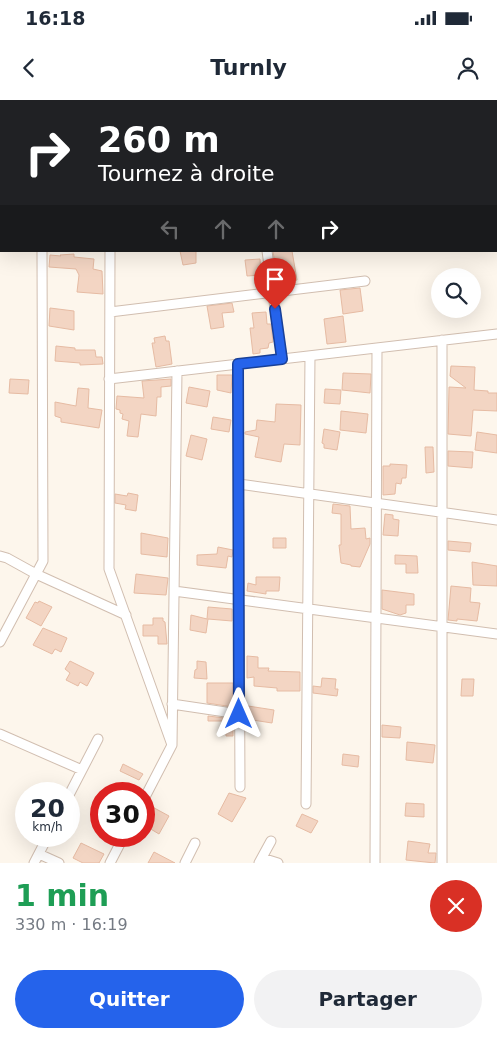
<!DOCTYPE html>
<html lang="fr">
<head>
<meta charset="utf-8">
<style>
  body { margin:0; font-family:"DejaVu Sans",sans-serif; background:#f2f2f3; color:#1f2937; height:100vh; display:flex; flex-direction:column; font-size:19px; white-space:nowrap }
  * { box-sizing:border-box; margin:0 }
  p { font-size:16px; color:#747a83 }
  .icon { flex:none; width:28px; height:28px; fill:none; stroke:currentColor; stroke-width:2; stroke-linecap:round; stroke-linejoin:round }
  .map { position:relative; height:763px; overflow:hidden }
  .side { display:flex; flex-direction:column; background:#fff; flex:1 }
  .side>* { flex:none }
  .banner { position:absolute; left:0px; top:0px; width:498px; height:152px; box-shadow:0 5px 20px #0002; background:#202124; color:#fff; overflow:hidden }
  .buttons { position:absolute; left:431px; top:168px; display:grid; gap:10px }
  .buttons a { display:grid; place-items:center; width:50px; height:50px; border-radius:50%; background:#fff; box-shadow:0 5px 20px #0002; font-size:25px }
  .speed { position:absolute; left:15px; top:682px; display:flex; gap:10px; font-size:25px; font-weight:700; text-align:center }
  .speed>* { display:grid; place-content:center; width:65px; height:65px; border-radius:50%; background:#fff; box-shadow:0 5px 20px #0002; line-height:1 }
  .speed small { font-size:12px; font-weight:400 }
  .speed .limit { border:8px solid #d22; background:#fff; color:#111 }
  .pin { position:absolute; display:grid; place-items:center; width:42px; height:42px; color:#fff; margin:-51px -21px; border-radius:50% 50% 50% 0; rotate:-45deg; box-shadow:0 0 5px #0007 }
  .pin .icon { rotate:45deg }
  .me { position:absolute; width:55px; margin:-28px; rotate:0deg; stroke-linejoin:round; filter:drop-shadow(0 0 4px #0008) }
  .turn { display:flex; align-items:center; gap:18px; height:105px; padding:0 15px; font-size:22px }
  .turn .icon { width:65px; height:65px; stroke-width:2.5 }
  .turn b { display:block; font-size:35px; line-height:42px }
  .lanes { display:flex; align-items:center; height:48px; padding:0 15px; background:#0003; justify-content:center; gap:25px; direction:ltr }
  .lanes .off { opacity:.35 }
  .round { display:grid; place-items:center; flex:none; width:52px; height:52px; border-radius:26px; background:#f2f2f3 }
  .headline { display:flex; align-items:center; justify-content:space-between; height:85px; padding:0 15px }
  h1 { font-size:30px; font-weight:600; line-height:38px; color:#1e9e55 }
  .button { display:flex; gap:10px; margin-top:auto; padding:10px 15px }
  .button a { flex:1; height:58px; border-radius:30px; background:#2563eb; color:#fff; font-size:20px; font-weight:600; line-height:58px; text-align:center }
  .button a+a { background:#f2f2f3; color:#1f2937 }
  .status { display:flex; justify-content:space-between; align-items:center; height:35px; padding:0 25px; background:#fff; direction:ltr }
  .status svg { height:14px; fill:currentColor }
  header { display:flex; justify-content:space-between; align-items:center; height:65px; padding:0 15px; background:#fff; font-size:22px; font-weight:600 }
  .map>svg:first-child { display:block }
  .building { fill:#f3d5c3; stroke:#e6bba3 }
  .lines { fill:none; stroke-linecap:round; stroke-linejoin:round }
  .minor-casing { stroke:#d1beb0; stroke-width:11 }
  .minor { stroke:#fff; stroke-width:9 }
  .route-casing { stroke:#184099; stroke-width:12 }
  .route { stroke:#2563eb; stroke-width:9 }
</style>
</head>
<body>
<div class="status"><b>16:18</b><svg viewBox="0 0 49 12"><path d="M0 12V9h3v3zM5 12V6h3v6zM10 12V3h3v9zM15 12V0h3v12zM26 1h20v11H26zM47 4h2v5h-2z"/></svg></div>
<header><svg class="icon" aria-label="back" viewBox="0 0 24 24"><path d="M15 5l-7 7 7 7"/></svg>Turnly<svg class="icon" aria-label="person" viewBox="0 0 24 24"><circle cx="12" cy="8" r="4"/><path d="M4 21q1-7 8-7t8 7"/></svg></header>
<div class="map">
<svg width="497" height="763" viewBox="0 0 497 763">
  <rect width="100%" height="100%" fill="#fdf6ec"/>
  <path class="building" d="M180,151H196V163L183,165Z
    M273,151H292L297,180L278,184Z
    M74,154V157L94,159L93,169L102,171L103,194L77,192L79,175L76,169L49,167L50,155L61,156L60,155Z
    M260,159L261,175L247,176L245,160Z
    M360,188L363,211L343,214L340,190Z
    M232,203L234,212L222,213L224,227L211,229L207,206Z
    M50,208L74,211V230L49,226Z
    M266,212L267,224H271L273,242L269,243L268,248L260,249V253L253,254L250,228H254L252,213Z
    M343,216L346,242L327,244L324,219Z
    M165,236L166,241H169L172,264L156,267L152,243H155L154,238Z
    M56,246L75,248V250H95L96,257H102L103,264L80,265V263L55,261Z
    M451,266L475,267L474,290L488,291V293H497V311L473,310L471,336L448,334L449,287L466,288L450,276Z
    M343,273L371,274L370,293L342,290Z
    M217,275H232L231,293L217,290Z
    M10,279L29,280L28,294L9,293Z
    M171,279V286L161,287V297H157L156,316L141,314L138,337L127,336L129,321L122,319L123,314L120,313V310L116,309L117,296L144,298L142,281Z
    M189,287L210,291L207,307L186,303Z
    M78,288L89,289L88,308L102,310L99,328L61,322V318L55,316V302L76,306Z
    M325,289L341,290L340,304L324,303Z
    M276,304L301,305L300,345L284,344L281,362L255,357L259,337L245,334V332L256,330L257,320L275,322Z
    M341,311L368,314L366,333L340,330Z
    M213,317L231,320L229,332L211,329Z
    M324,329L340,332L337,350L324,348V344L322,343Z
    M477,332L497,335V353L475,350Z
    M191,335L207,339L202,360L186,356Z
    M425,347H433L434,372L426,373Z
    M448,351L473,352L472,368L448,366Z
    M390,364L407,365L406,378H402L401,384L396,383L395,394L383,395V366H390Z
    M128,393L138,395L136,411L125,409L126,405L115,403V394L127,396Z
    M333,404L350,406L351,429L365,428L366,439L370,438V444L360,467L351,466V465L341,463L339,445H341V414L332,413Z
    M385,414L393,415V419L399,420L398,436L383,435Z
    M141,433L168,438L167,457L141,454Z
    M273,438H286V448H273Z
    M448,441L471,443L470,452L448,450Z
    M218,447L233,450L232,457L228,456L226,468L197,465V455L217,454Z
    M395,455L417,456L418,473H406V464H395Z
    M472,462L497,466V486L473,485Z
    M136,474L168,478L166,495L134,493Z
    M256,477H280L279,491H266V494L247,491L248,483L256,485Z
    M451,486L471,488L470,502L480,503L477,521L457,519V521L448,520Z
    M382,490L414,494V505H406V513L400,515L382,509Z
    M39,501L52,507L41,526L26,518L35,502L38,503Z
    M208,507L232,509V521L208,519L206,533L190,530L191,515L207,519Z
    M153,518H163V521L165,522L167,544H158V536H143V525H153Z
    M43,528L67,538L61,552L55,549L52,554L33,545Z
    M247,556L258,557V568H269L268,571L300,572V591H277V588L254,586V577L247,578Z
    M70,561L94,573L87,586L80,582L78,586L66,580L70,573L65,569Z
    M197,561L206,562L207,579L194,578L195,570L197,569Z
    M322,578L336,579L335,589H338L337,596L313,593V586L321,587Z
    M462,579H474L473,596H461Z
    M207,583H233V607L207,603Z
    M248,606L274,610L272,623L246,619Z
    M208,616L233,619V636H226V621H208Z
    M382,625L401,627L400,638L382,637Z
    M407,642L435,645L433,663L406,660Z
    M343,654L359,656L358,667L342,665Z
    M123,664L143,674L139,680L120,671Z
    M229,693L246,698L232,722L218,714Z
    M406,703L424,704V717L405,716Z
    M147,704L169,716L159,734L144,725V710Z
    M302,714L318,721L311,733L296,726Z
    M408,741L430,744L428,753H436L435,763L406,760Z
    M81,743L104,754L99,763H83L73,758Z
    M154,752L175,763H148Z"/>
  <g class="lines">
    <defs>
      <path id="minor" d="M245,0V1
        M79,1V0
        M131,1V0
        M0,114H1
        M110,151L109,469L172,645
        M267,151L282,259
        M110,212L365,181
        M442,240V763
        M238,264L240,687
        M109,279L497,234
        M239,384L497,420
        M0,456L7,458L36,474L126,515
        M174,491L497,534
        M0,542L43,461L42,151
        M172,604L239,614
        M0,634L82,670
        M69,695L98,639
        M144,699L172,645L177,271
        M306,704L310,256
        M39,754L59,763
        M262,758L278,763
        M34,763L48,736
        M110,763L124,736
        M185,763L195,743
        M259,763L271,741
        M375,763L377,248"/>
    </defs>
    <use href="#minor" class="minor-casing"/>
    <use href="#minor" class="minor"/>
  </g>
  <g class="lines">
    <defs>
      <path id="route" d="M239,614L238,264L282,259L275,209"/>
    </defs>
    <use href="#route" class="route-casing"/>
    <use href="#route" class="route"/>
  </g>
</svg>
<div class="buttons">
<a><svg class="icon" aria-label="search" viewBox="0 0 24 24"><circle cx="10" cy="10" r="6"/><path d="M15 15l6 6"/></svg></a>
</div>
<div class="speed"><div>20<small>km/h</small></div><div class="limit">30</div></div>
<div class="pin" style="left:275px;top:209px;background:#d93025"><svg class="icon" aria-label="arrive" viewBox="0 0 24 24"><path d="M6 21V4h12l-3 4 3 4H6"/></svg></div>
<svg class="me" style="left:239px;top:614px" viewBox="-20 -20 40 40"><path d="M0-17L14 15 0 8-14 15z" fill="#2563eb" stroke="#fff" stroke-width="4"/></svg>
<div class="banner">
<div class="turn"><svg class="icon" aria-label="right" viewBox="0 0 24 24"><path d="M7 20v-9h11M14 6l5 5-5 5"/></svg><div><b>260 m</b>Tournez à droite</div></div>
<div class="lanes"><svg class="icon off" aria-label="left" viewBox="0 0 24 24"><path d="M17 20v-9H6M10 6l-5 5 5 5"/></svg><svg class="icon off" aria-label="ahead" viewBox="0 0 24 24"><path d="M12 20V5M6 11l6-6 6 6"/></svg><svg class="icon off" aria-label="ahead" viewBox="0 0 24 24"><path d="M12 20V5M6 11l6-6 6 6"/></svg><svg class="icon" aria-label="right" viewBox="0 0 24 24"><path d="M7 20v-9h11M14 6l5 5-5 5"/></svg></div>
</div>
</div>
<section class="side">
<div class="headline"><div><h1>1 min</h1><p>330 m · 16:19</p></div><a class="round" style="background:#d93025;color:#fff"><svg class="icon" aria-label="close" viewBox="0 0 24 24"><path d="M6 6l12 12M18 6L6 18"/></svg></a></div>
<div class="button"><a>Quitter</a><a>Partager</a></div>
</section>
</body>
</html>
